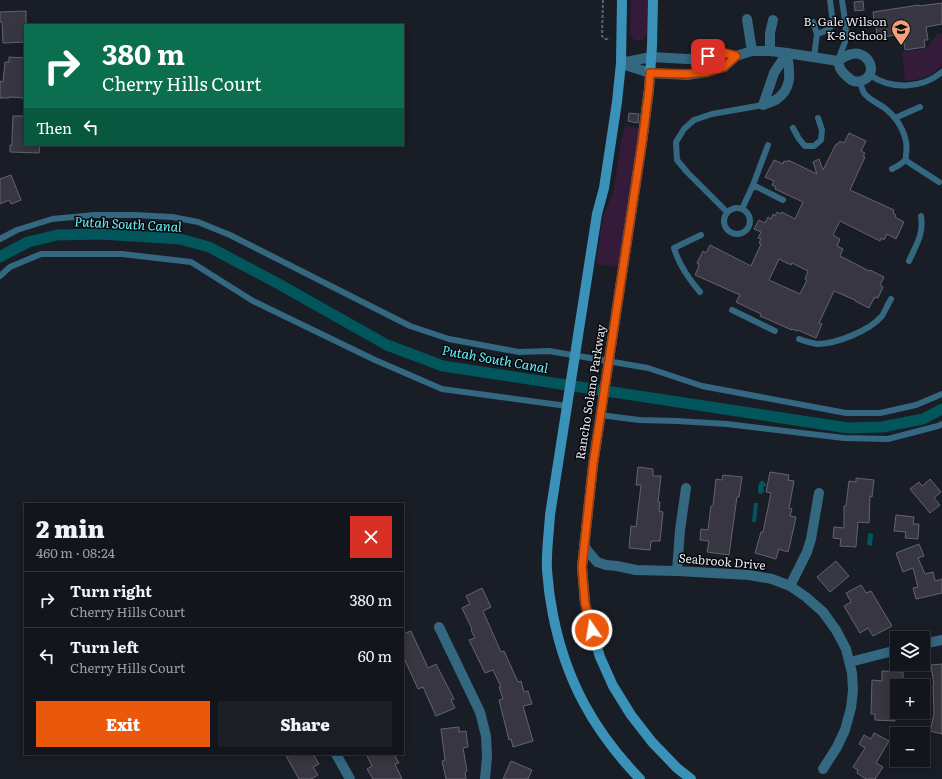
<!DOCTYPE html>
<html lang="en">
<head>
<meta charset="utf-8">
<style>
  body { margin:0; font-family:Literata,serif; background:#1b1f25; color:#f1f3f6; height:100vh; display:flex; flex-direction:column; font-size:15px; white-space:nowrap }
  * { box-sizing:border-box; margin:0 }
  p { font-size:13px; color:#9c9fa3 }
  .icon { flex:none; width:22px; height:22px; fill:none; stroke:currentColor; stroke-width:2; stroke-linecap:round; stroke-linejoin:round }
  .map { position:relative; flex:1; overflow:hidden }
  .drawer { position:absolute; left:24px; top:503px; width:380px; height:252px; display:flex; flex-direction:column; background:#12161c; border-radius:0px; box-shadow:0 2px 10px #0003,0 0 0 1px #31353b }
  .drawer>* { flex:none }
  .guide { position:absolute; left:24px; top:24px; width:380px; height:122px; border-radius:0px; box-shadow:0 2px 10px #0003,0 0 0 1px #31353b; background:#0b6e4f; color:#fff; overflow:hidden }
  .controls { position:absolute; left:890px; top:631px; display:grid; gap:8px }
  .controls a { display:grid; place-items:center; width:40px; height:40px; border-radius:0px; background:#12161c; box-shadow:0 2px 10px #0003,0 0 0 1px #31353b; font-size:20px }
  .pin { position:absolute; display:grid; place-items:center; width:34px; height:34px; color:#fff; margin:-17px; border-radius:8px; box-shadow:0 2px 6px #0006 }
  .me { position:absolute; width:44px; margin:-22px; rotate:347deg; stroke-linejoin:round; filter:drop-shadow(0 0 3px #0008) }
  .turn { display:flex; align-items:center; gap:14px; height:84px; padding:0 12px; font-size:18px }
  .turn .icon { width:52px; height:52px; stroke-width:2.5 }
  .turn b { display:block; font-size:28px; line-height:34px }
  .then { display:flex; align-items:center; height:38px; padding:0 12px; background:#0003; gap:8px; font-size:15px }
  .round { display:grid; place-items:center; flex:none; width:42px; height:42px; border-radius:0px; background:#1b1f25 }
  .headline { display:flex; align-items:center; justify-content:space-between; height:68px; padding:0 12px }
  h1 { font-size:24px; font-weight:800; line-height:30px }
  .action { display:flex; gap:8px; margin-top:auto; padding:8px 12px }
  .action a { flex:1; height:46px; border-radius:0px; background:#ea580c; color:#fff; font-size:16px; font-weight:800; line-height:46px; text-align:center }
  .action a+a { background:#1b1f25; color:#f1f3f6 }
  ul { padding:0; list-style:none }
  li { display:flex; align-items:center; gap:12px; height:56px; padding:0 12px; border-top:1px solid #31353b }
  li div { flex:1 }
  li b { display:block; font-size:15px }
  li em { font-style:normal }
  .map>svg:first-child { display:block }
  .green { fill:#341b3a }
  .water { fill:#00565b }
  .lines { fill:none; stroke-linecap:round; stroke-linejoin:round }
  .canal { stroke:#00565b; stroke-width:11 }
  .building { fill:#373641; stroke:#64636f; fill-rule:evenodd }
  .path { stroke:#5f636c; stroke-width:2; stroke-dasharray:3 2; stroke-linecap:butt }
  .lane { stroke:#346780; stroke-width:6 }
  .street { stroke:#346780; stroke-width:10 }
  .secondary { stroke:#3a92b9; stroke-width:10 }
  .route-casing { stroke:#983908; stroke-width:10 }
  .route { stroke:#ea580c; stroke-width:7 }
  .labels { text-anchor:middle; stroke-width:3; stroke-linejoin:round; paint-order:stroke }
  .poi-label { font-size:12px; fill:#e8ebf2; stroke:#06070b; text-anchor:end }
  .street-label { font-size:12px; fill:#e8ebf2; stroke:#06070b }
  .water-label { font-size:13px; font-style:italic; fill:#68f1fa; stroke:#06070b }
</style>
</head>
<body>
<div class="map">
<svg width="942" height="779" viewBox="0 0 942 779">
  <rect width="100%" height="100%" fill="#181d26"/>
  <path class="green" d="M631,0H648L647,33L645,38L639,41L634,40L630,34Z
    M942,33V66C931,76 920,80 905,81L902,52L927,48L937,34Z
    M625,126L639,128L618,267L596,264L603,216L613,192L622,137Z"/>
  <path class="water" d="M761,481H763L766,484V486L763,487L764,492L761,494H759C757,490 758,483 761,481Z
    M754,503H758L756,522H752Z
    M870,533L873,534V536L872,545L871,546L867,545L868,534Z
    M910,664L912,670L911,672L899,671L898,667L900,665Z"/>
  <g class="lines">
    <path class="canal" d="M0,257L5,254L28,242L57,235L100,234L180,239L209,247L277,283L387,345L443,366L848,428L882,427L923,419L942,409"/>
  </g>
  <path class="building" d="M863,1L864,10L855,11L854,2Z
    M942,3V24L926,27L928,40H924L925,47L905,50L904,43L900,44L899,34L885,37L884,33L877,34L875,20H874L873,12L919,5V6Z
    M26,11V25H25V42L3,43L2,22H0V12Z
    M9,57L25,58V98L9,97V98H0V81L3,82L5,62H9Z
    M629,113L639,114L638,123L628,121Z
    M13,116H25V145H40L39,153L10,152V145H12V139Z
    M849,133L866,141L861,151L865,153L863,156L865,157L850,190L894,210L893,213L896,215L895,217L904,222L896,239L887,234L884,240L881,238L880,241L840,221L833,235L840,239L837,246L843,249L840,256L869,271L870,270L884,277L880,285L883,287L878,298L875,297L874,299V298L869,308L855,301V300L834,291L819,323L822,324L816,338L798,330L797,331L792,329V330L760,316L761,314L736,302L740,295L695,275L699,266H698L699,264L697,263L703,251L706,253L710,245L751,266L761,244L759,243L761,239L758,238L761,232L754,229L759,220L765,223L768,217L771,219L773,214L775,216L777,212L781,214L782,212L795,219L803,202L775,189L776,187L772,185L774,181L765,177L774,160L783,164L784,161L787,162L788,160L817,174L813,162L819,159L823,170L836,144H838L840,141L844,143ZM779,259L791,265L792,263L808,271L805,279L807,280L800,294L769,280Z
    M11,175L21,200L11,204L9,200L0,204V179Z
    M638,467L653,469V476H661L658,502H660L659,511L663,512L660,541H651L650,550L629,548L631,526L636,527L641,485H636Z
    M770,472L789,475L788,480L794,481L789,508L792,509L790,516L796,517L791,540L788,552L779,549L776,559L755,553L761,532H763L771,493L766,492Z
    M723,475L742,477L739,497H737L729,555L707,552L709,541L700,540L701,529L708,530L711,506H713L716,479L722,480Z
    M856,478L874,480L872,497L870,496L869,523L858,522L856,547L840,546L841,539L833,538L834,527L844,528V506H846L849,481L856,482Z
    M930,479L941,492L934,498L940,505L930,513L910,489L919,482L922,486Z
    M896,515L914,517L913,524H919L918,539L905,538L906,532L894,531Z
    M919,544L924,556L918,558L925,574L933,572L935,581L942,579V593L916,599L913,588L918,587L913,568L903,572L896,553Z
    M836,561L849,576L830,592L817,577Z
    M861,585L866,593L871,591L892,626L873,636L868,628L860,633L844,606L851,602L846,593Z
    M482,588L491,607L483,611L501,652L504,651L518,682L521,681L524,692L528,691L532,704L523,706L533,741L513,747L511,739L509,740L499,700L503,699L499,687H501L493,670L485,673L469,640L475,638L471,630L472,629L462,608L470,604L466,596Z
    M411,631L428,668L436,664L454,699L451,700L455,708L436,716L423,687L418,689L403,656V634Z
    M942,664V734L930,731L934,714L933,685H934L931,665Z
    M882,671L903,672V686H897L895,721L875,720V714H871L872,680L882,681Z
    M459,727V732L466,731L468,747L463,748L467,771L465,772L466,779H446L442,761L445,760L441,729Z
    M874,733L889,741L876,763L883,767L875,779H866L857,773L858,770L853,767L865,748L859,744L864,735L871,739Z
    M285,754H313L319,764L313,767L318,775L311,779H299Z
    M366,754H394L399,763L395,764L402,779H373L367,769L372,766Z
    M511,761L532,770L528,779H503Z"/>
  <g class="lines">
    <path class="path" d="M603,0L602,36L605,39H610"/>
    <path class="lane" d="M813,22L817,34L814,57
      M817,34C824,32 829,30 833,24L830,0
      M838,60L845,42L846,27L842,0
      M870,75C891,90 922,89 942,72
      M860,81C861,85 862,90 864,93C869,100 880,104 887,110C899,120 909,138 906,154C906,155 906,159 905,160C902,164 896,167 892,169
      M895,118L920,107
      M793,128L799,139L805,146H814L821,140L822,130L818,118
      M905,160L939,182
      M753,185L783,200
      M724 221a13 13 0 1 1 26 0a13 13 0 1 1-26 0Z
      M742,209L753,185L768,145
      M727,212L687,172L677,160L676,142L684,129L694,120L712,114L763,105
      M0,239L17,230L52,219L94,215H135L172,217L198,222L230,235L410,326L449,339L519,352L549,351L648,368L702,386L846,413H880L916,405L942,394
      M909,261C916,245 924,234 921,216
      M0,276L10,267L41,254H122L191,262L253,301L375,360L442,389L567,406
      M700,292C688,278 679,265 674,248L701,235
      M732,310L775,331
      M799,339C804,341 811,343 817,344C836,344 869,331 882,316C885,311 888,304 891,299
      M600,415L639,420L677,421L727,424L844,438L888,439L938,426L942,424"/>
    <path class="street" d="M747,19L752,51
      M770,51V33L773,20
      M621,63L651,57L688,59L708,56L721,53L736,56L752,51H770L787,53L838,61C842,58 847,55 852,54C869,50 880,75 861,81C857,82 853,82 850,79C842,72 840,71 838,61
      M622,64L650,73L687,75L707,72L724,67L736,56
      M763,105C767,103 773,102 777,99C794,87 789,70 787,53
      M763,105L774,73L787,53
      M584,546L591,555L597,562L606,565L617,566L636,570L677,571L749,575L772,579L790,586L806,597L823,612L836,630L846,649L852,673L853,690L851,708L845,730L837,747L823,769
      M677,571L680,530L686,488
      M790,586L807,552L811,539L819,493
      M439,627L480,712L486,736L487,757L485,779
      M923,644L942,640
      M850,662L897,650
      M336,754L350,779"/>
    <path class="secondary" d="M622,0L621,63L617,102L604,188L597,214L550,515C549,533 546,552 547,570C548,585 550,600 553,615C566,681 594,731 640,779
      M653,0L652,46L649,89L642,143L593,465L582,567L585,603L592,630L600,657L613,686L631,715L652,742L677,768L691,779"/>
  </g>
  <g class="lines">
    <defs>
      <path id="route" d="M592,630L585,603L582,567L593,465L642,143L649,89L650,73L687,74L707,72L724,67L736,56L721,52L708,56"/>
    </defs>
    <use href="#route" class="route-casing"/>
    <use href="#route" class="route"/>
  </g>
  <defs>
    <symbol id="school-pin" viewBox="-11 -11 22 30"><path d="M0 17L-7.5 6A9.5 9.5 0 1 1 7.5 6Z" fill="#f1a27b" stroke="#06070b"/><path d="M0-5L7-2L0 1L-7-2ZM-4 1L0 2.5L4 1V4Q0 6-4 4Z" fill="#111"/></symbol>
  </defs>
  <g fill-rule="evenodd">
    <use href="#school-pin" x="890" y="18" width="22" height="30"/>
  </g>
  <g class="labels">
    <g class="poi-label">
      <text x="887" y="26">B. Gale Wilson<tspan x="887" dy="14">K-8 School</tspan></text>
    </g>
    <g class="street-label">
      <text transform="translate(591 392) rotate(-81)" y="4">Rancho Solano Parkway</text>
      <text transform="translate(722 562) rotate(5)" y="4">Seabrook Drive</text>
    </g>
    <g class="water-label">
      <text transform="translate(128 224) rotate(3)" y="5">Putah South Canal</text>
      <text transform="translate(495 359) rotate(10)" y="5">Putah South Canal</text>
    </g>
  </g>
</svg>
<div class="controls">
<a><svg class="icon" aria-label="layers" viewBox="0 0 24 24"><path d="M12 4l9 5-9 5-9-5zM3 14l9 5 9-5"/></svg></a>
<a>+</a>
<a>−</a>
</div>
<div class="pin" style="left:708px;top:56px;background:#d93025"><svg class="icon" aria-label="arrive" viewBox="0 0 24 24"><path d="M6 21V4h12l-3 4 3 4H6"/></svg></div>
<svg class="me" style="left:592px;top:630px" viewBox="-20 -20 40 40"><circle r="17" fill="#ea580c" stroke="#fff" stroke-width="3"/><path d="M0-11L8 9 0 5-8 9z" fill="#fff"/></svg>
<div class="guide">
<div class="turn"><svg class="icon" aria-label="right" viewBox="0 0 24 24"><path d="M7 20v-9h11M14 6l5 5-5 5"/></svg><div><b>380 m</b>Cherry Hills Court</div></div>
<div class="then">Then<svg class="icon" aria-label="left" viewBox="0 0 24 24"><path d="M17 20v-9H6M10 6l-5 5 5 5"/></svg></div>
</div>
<section class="drawer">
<div class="headline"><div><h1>2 min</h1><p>460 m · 08:24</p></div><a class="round" style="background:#d93025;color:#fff"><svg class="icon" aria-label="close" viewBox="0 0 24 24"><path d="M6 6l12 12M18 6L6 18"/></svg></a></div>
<ul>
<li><svg class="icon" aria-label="right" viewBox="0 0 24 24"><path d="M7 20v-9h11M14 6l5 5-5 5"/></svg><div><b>Turn right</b><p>Cherry Hills Court</p></div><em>380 m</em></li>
<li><svg class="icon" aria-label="left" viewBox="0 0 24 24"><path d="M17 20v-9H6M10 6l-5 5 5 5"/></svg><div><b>Turn left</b><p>Cherry Hills Court</p></div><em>60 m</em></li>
</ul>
<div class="action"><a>Exit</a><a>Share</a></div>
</section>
</div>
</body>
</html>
